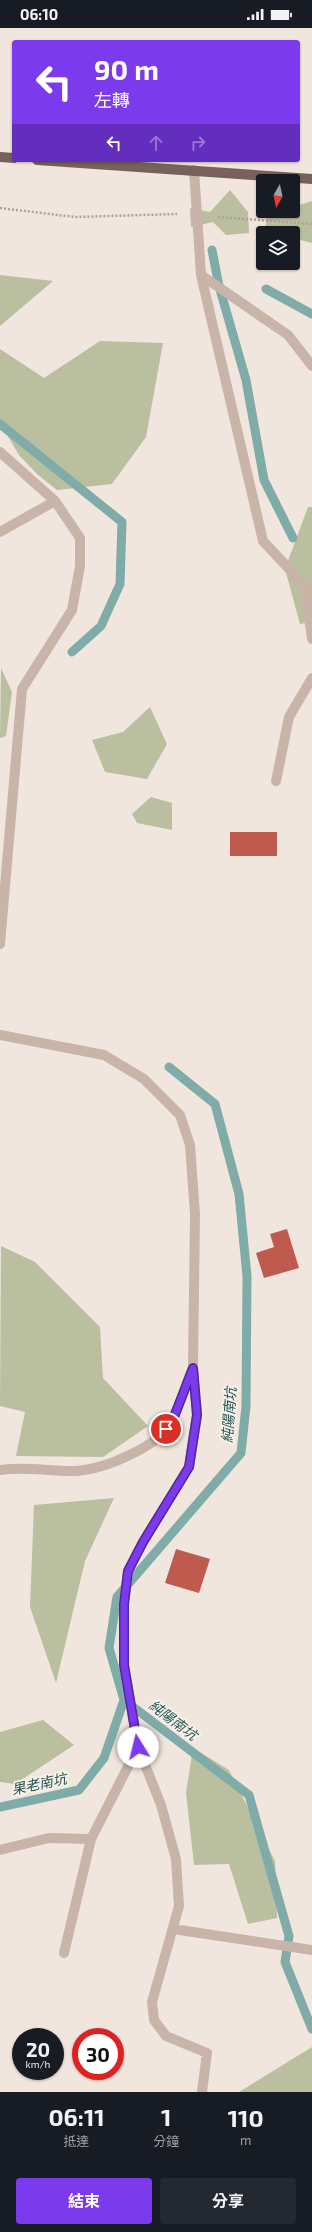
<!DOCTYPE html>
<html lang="zh-TW">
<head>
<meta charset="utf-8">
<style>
  body { margin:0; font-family:"Exo 2","Noto Sans TC",sans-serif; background:#242831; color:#f1f3f6; height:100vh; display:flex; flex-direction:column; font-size:15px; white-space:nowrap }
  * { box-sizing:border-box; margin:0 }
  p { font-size:13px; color:#9ea1a6 }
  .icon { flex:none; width:22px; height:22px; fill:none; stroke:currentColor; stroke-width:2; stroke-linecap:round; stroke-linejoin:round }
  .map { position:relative; height:2064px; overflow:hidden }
  .side { display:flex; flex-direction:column; background:#171b24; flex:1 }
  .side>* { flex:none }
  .top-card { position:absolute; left:12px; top:12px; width:288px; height:122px; border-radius:4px; box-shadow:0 1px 3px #0004; background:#7c3aed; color:#fff; overflow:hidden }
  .needle { width:26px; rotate:189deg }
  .tools { position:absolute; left:256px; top:146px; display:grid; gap:8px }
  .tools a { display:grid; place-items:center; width:44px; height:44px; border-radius:4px; background:#171b24; box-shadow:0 1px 3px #0004; font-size:20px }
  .speed { position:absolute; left:12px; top:2000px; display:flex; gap:8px; font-size:20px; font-weight:700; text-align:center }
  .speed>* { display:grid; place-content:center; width:52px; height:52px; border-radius:50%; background:#171b24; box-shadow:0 1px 3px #0004; line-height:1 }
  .speed small { font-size:10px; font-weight:400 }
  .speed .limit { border:6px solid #d22; background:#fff; color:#111 }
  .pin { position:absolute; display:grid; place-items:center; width:34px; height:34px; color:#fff; margin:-17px; border:2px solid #fff; border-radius:50%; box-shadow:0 1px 4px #0007 }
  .me { position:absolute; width:44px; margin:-22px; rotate:351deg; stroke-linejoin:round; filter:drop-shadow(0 0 3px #0008) }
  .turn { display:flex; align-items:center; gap:14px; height:84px; padding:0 16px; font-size:18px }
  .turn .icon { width:52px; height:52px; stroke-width:2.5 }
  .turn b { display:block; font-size:28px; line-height:34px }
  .lanes { display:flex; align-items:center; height:38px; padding:0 16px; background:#0003; justify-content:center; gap:20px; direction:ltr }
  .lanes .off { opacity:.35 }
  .eta { display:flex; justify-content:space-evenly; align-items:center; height:68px; text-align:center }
  .eta b { font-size:24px; font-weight:700; line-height:28px }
  .button { display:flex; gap:8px; margin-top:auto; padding:8px 16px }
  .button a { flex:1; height:46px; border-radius:4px; background:#7c3aed; color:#fff; font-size:16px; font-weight:700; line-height:46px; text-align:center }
  .button a+a { background:#242831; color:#f1f3f6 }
  .status { display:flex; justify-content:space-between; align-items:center; height:28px; padding:0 20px; background:#171b24; direction:ltr }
  .status svg { height:11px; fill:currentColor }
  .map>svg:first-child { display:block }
  .green { fill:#b9bf9f }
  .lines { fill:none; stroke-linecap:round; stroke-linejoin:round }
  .stream { stroke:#7faca8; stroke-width:9 }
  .building { fill:#bf5b4e }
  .path { stroke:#b49e95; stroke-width:2.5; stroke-dasharray:2 2; stroke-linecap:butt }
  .minor { stroke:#c9b4aa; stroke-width:10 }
  .major { stroke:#78615b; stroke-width:10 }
  .route-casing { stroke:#51269a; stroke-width:10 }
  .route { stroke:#7c3aed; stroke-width:7 }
  .labels { text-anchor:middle; stroke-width:4; stroke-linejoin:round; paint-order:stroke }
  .water-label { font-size:14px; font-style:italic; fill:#215652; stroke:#f9f0ea }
</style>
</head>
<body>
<div class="status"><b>06:10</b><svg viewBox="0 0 49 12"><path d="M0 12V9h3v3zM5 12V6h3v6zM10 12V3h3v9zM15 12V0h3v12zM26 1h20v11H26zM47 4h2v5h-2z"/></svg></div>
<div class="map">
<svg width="312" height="2064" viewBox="0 0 312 2064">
  <rect width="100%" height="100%" fill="#f1e6de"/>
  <path class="green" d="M230,162L248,184L249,205L226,207L213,194L191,199L190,180L210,184Z
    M312,173V215L293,210V205L265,204L267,187L281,183H293V179Z
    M0,247L53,253L0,298Z
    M100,313L163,315L146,409L112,456L57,462L38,447L19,427L0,395V321L44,350Z
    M308,479H312V594L300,596L285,541Z
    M1,640L12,664L6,708L0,710Z
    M150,679L167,716L147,751L105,744L92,712L123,704Z
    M151,769L172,775V802L137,795L132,786Z
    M1,1218L35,1234L100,1299L103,1350L148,1398L103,1429L16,1428L25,1384L0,1378Z
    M114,1470L85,1533L56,1655L30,1579L34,1477Z
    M43,1692L74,1717L15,1756L0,1754V1704Z
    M193,1720L229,1742L275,1833L277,1890L248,1896L229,1836L194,1837L186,1765Z
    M312,2019V2064H239Z"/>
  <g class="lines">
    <path class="stream" d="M212,222L219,258L246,352L264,452L293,510
      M266,261L312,286
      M0,396L122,494L120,556L101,598L72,624
      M169,1039L215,1076L239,1166L247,1248L246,1378L241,1425L117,1569L109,1620L124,1672L249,1767L289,1908L285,1934L312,2001
      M0,1779L79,1762L104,1730L124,1672"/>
  </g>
  <path class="building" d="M230,804H277V828H230Z
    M287,1201L299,1240L264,1250L256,1225L274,1219L270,1206Z
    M176,1521L210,1531L199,1565L165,1555Z"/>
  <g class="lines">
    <path class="path" d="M0,180L75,189L177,186
      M218,189L312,196"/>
    <path class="minor" d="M194,142L201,247L263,513L305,558L312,611
      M201,247L288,307L312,338
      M0,424L55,473L80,510V538L72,582L22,661L0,916
      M0,504L55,473
      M276,753L289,689L312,650
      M0,1007L104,1027L144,1051L180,1087L190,1117L195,1186L193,1340L197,1387L189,1439L143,1514L128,1543L124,1576V1637L138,1719L161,1777L176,1831L179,1878L152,1974L154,1992L166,2008L207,2025L202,2064
      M0,1442C26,1438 51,1444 77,1443C104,1441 159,1419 172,1393C180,1377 185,1359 192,1342
      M0,1822L49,1810L91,1811
      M173,1901L312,1922
      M64,1925L91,1811L138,1719"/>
    <path class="major" d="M0,129L14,130
      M37,132L312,151"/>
  </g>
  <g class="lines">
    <defs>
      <path id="route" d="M138,1719L124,1637V1576L128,1543L143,1514L189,1439L197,1387L193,1340L172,1394L166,1401"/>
    </defs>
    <use href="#route" class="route-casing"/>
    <use href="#route" class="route"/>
  </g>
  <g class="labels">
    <g class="water-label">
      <text transform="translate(229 1387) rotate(-86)" y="5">純陽南坑</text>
      <text transform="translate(173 1692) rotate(37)" y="5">純陽南坑</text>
      <text transform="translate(39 1756) rotate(-12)" y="5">果老南坑</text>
    </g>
  </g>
</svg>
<div class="tools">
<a><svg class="needle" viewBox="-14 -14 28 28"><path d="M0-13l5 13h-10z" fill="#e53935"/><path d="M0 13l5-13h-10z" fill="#9ea1a6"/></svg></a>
<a><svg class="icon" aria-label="layers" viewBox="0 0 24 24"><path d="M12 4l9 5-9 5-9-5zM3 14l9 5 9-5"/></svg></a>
</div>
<div class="speed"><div>20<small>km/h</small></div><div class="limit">30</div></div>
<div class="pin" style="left:166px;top:1401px;background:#d93025"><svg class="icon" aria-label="arrive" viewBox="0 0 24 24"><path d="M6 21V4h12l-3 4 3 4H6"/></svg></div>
<svg class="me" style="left:138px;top:1719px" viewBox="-20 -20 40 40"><circle r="19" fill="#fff"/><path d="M0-13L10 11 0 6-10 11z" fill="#7c3aed"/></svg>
<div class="top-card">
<div class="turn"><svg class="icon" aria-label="left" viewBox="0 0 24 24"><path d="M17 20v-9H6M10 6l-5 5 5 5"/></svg><div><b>90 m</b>左轉</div></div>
<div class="lanes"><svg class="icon" aria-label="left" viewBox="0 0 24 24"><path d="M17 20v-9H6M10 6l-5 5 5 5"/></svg><svg class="icon off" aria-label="ahead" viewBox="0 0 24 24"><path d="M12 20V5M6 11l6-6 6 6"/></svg><svg class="icon off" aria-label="right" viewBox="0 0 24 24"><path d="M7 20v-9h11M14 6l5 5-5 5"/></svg></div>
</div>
</div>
<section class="side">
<div class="eta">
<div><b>06:11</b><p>抵達</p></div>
<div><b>1</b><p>分鐘</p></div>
<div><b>110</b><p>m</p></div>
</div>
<div class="button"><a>結束</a><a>分享</a></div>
</section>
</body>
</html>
